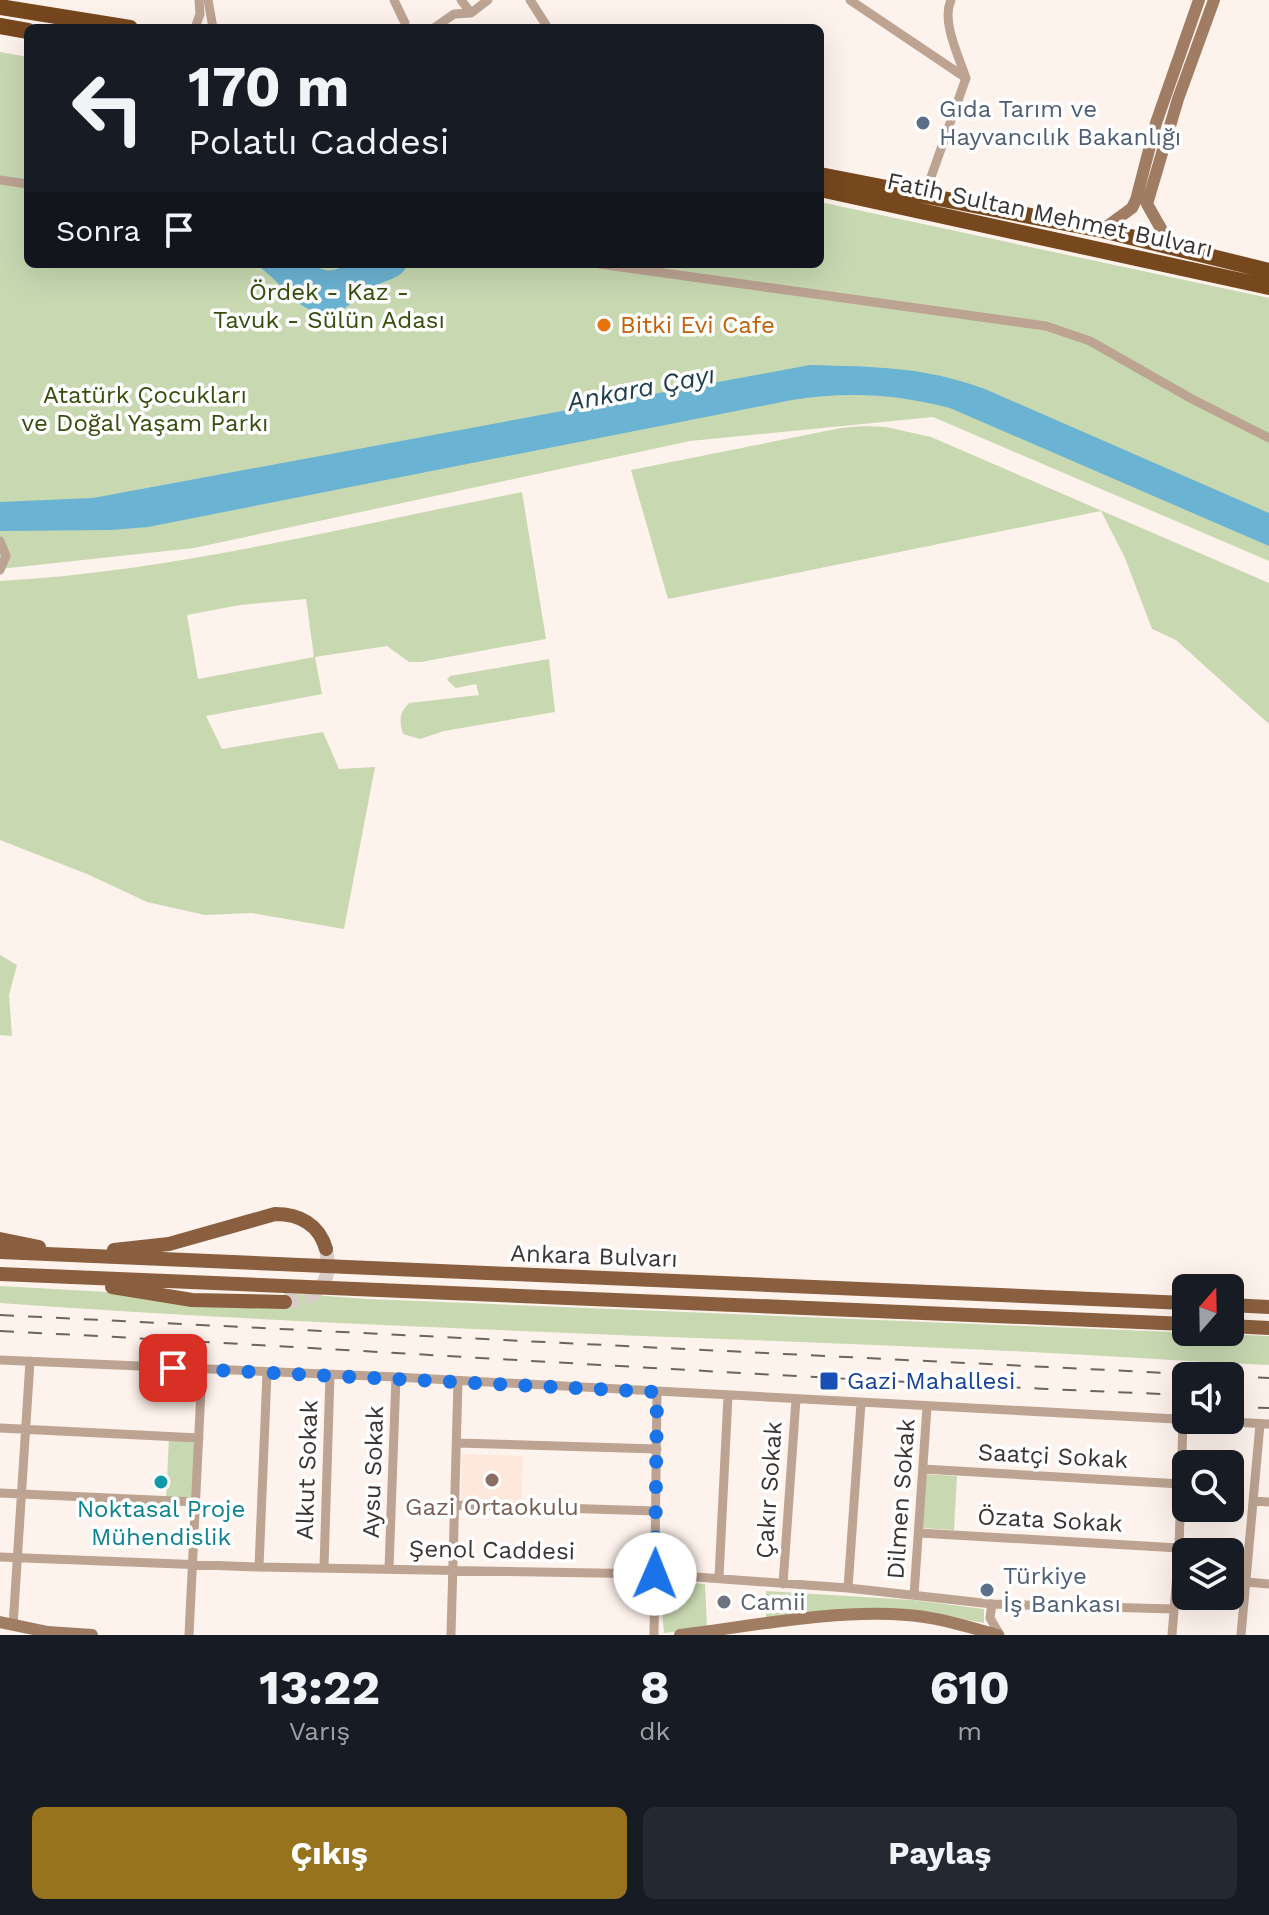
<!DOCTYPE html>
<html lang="tr">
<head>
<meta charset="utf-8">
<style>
  body { margin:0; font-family:"Work Sans",sans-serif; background:#242831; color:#f1f3f6; height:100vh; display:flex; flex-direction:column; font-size:30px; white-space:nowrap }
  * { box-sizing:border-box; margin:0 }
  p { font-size:26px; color:#9ea1a6 }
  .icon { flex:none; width:44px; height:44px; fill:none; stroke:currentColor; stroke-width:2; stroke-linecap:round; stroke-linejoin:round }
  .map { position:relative; height:1635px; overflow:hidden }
  .details { display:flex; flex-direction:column; background:#171b24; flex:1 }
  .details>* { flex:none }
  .top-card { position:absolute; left:24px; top:24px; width:800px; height:244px; border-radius:12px; box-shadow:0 8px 32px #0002; background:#171b24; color:#f1f3f6; overflow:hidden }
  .needle { width:52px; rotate:20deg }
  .buttons { position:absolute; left:1172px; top:1274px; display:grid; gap:16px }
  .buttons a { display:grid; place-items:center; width:72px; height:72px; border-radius:12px; background:#171b24; box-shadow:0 8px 32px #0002; font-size:40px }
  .pin { position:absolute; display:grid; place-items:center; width:68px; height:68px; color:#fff; margin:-34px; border-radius:16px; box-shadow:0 4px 12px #0006 }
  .me { position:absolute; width:88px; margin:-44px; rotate:1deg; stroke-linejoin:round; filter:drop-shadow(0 0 6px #0008) }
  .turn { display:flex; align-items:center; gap:28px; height:168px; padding:0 32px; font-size:36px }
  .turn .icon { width:104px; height:104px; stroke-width:2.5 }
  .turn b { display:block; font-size:56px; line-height:68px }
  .then { display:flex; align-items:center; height:76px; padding:0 32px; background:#0003; gap:16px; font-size:30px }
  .eta { display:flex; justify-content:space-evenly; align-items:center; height:136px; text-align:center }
  .eta b { font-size:48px; font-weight:700; line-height:56px }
  .button { display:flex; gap:16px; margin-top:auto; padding:16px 32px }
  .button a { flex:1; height:92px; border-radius:12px; background:#97731d; color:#fff; font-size:32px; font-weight:700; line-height:92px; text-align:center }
  .button a+a { background:#242831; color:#f1f3f6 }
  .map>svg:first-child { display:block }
  .built { fill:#fee8dc }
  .green { fill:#c8d9b2; fill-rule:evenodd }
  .water { fill:#6bb3d3 }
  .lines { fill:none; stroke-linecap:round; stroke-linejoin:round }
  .primary-tunnel { stroke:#d7ccc7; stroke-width:14; stroke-dasharray:14 7; stroke-linecap:butt }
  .street { stroke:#bca392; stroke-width:9 }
  .secondary { stroke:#a07c62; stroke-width:12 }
  .primary { stroke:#8a5f3f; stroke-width:14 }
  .highway { stroke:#77471e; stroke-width:16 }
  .rail { stroke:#6c6461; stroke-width:2; stroke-dasharray:14 14; stroke-linecap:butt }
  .route { stroke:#1a73e8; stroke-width:14; stroke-dasharray:0 25.2 }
  .service-dot { fill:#5c6f8a; stroke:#fff; stroke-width:3 }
  .food-dot { fill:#e8710a; stroke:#fff; stroke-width:3 }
  .transit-dot { fill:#1a4fb4; stroke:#fff; stroke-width:3 }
  .education-dot { fill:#8d6e63; stroke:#fff; stroke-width:3 }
  .culture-dot { fill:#0f9aa8; stroke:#fff; stroke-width:3 }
  .worship-dot { fill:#6b7280; stroke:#fff; stroke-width:3 }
  .labels { text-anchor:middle; stroke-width:7; stroke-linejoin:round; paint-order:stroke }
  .service-label { font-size:24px; fill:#4e5e75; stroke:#fff; text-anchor:start }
  .street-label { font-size:24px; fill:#3a3432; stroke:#fff }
  .park-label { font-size:24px; fill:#374d0b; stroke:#fff }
  .food-label { font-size:24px; fill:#c56008; stroke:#fff; text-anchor:start }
  .transit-label { font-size:24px; fill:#164399; stroke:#fff; text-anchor:start }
  .education-label { font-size:24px; fill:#785e54; stroke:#fff }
  .culture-label { font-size:24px; fill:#0d838f; stroke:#fff }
  .worship-label { font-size:24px; fill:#5b616d; stroke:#fff; text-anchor:start }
  .water-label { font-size:26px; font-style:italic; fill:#1b3d4b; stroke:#fff }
</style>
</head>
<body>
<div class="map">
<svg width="1269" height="1635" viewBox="0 0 1269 1635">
  <rect width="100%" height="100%" fill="#fef2ec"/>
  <path class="built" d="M462,1454L523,1456L521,1506L461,1504Z"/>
  <path class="green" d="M0,52L28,57V264H820V202L1269,298V561L933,417L690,441L194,548L0,569Z
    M864,426L886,427L931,437L1269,583V724L1176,640L1152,629L1125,558L1101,511L668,599L631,470L841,428Z
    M522,492L546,639L421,662H409L387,646L315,657L322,694L206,716L222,749L323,732L339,769L375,767L344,929L251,913L205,915L147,902L87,874L0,840V581C176,571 349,526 522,492ZM306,599L314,657L198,679L187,615L240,605Z
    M549,659L555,712L444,731L420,739L403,734C399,720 399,713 409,703L479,695L476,684L456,688L447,680L450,676Z
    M0,955L17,965L9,995L12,1036L0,1035Z
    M0,1286L285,1302L284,1293L367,1299L1269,1336V1365C1175,1361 1082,1354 988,1350C659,1335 329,1327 0,1303Z
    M169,1437L199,1438L196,1502L166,1501Z
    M925,1474L957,1476L954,1530L922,1528Z
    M682,1583L705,1584L707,1628L664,1633L660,1584Z
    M766,1591L913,1600L984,1609V1623L941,1615L766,1618Z"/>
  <path class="water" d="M255,264C271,264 287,263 303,264C321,265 326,278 346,264H408C402,279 385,280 373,287C360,294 350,307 337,312C305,325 279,277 255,264Z
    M810,365C875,367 922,366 985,389L1269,513V546L950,408C897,394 847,391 792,400L148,527L111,530L0,531V502L93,498Z"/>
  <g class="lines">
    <path class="primary-tunnel" d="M285,1302C319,1299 333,1283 326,1249"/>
    <path class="street" d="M208,0L213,28
      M394,0L405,23
      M461,0L471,13L488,0
      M530,0L548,28
      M850,0L966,78L924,197
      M951,0C941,21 959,57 966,78
      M195,28L200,14L199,0
      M434,28L454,14L471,13
      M0,180L28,184
      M599,264L1046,326L1090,341L1192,399L1269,438
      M0,541L6,556L0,570
      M0,1360L396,1377L1269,1424
      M0,1428L199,1438
      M457,1443L657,1449
      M923,1469L1181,1484
      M0,1493L196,1502
      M1253,1501L1269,1502
      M456,1505L657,1511
      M919,1533L1179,1548
      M0,1557L259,1567L655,1574L848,1588L992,1604L1174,1609
      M259,1567L267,1373
      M324,1567L330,1375
      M389,1568L396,1377
      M719,1577L728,1396
      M1246,1582L1269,1584
      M783,1584L796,1399
      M848,1588L861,1403
      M914,1595L927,1407
      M992,1604L990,1618L1000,1635
      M13,1626L30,1361
      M189,1635L202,1369
      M451,1635L458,1381
      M654,1635L657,1392
      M1172,1635L1179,1548L1183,1421
      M1241,1635L1260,1424"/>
    <path class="secondary" d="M1102,230L1132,208L1136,200L1156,123L1199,0
      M1172,248L1147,204L1178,99L1214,0
      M0,1622L48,1632L92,1635
      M680,1635C753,1626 834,1609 907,1615C938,1617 968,1627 998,1635"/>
    <path class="primary" d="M0,1239L39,1247
      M114,1250L169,1244L275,1214C299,1214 319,1224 326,1249
      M0,1252L1186,1303
      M0,1274L1186,1324
      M112,1287L192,1300L285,1302
      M1230,1305L1269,1307
      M1230,1326L1269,1328"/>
    <path class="highway" d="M0,7L130,28
      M0,26L28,31
      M820,175L1102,230L1269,271
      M820,189L1269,287"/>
    <path class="rail" d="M0,1315L1228,1376
      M0,1331C395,1351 790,1379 1186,1395
      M1230,1376L1269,1378
      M1230,1407L1269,1408"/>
  </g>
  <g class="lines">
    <path class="route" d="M173,1368L657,1392L655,1574"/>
  </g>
  <g class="service-dot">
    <circle cx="923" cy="123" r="8"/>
    <circle cx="987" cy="1590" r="8"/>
  </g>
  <circle class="food-dot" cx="604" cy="325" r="8"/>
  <rect class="transit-dot" x="819" y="1371" width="20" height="20" rx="4"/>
  <circle class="education-dot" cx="492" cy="1480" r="8"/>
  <circle class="culture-dot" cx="161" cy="1482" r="8"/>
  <circle class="worship-dot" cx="724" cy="1602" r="8"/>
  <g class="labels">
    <g class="service-label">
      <text x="939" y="117">Gıda Tarım ve<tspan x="939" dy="28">Hayvancılık Bakanlığı</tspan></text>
      <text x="1003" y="1584">Türkiye<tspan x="1003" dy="28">İş Bankası</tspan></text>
    </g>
    <g class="street-label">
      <text transform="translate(1050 215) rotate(12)" y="8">Fatih Sultan Mehmet Bulvarı</text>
      <text transform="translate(594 1256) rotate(2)" y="8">Ankara Bulvarı</text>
      <text transform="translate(1053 1456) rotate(3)" y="8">Saatçi Sokak</text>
      <text transform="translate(307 1470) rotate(-88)" y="8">Alkut Sokak</text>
      <text transform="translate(373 1472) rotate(-88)" y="8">Aysu Sokak</text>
      <text transform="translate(769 1490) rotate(-86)" y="8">Çakır Sokak</text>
      <text transform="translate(901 1499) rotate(-86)" y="8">Dilmen Sokak</text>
      <text transform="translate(1050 1520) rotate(3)" y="8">Özata Sokak</text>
      <text transform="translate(492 1550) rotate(1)" y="8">Şenol Caddesi</text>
    </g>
    <g class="park-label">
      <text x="329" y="300">Ördek - Kaz -<tspan x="329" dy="28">Tavuk - Sülün Adası</tspan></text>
      <text x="145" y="403">Atatürk Çocukları<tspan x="145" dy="28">ve Doğal Yaşam Parkı</tspan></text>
    </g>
    <g class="food-label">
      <text x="620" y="333">Bitki Evi Cafe</text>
    </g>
    <g class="transit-label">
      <text x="847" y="1389">Gazi Mahallesi</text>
    </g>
    <g class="education-label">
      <text x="492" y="1515">Gazi Ortaokulu</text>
    </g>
    <g class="culture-label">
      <text x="161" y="1517">Noktasal Proje<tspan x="161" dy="28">Mühendislik</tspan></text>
    </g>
    <g class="worship-label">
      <text x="740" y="1610">Camii</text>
    </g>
    <g class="water-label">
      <text transform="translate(641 388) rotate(-11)" y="9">Ankara Çayı</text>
    </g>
  </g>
</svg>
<div class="buttons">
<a><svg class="needle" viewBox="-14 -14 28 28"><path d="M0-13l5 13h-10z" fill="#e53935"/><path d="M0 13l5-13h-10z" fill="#9ea1a6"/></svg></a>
<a><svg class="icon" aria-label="sound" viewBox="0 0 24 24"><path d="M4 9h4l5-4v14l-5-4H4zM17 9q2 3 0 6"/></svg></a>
<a><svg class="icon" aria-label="search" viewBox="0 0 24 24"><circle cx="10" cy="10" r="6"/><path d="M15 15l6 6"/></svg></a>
<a><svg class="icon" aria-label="layers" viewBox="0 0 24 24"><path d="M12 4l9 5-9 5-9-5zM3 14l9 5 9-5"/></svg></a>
</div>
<div class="pin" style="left:173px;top:1368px;background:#d93025"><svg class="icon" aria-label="arrive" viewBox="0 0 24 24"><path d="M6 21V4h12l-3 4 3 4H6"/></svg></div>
<svg class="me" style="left:655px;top:1574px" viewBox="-20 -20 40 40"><circle r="19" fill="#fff"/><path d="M0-13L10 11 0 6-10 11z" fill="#1a73e8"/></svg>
<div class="top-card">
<div class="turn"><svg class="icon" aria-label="left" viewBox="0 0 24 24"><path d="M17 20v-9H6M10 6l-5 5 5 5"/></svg><div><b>170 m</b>Polatlı Caddesi</div></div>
<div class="then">Sonra<svg class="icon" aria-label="arrive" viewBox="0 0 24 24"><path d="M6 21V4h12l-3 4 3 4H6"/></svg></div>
</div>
</div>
<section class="details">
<div class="eta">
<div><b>13:22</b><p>Varış</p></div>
<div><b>8</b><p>dk</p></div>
<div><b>610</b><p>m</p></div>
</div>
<div class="button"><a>Çıkış</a><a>Paylaş</a></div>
</section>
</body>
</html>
